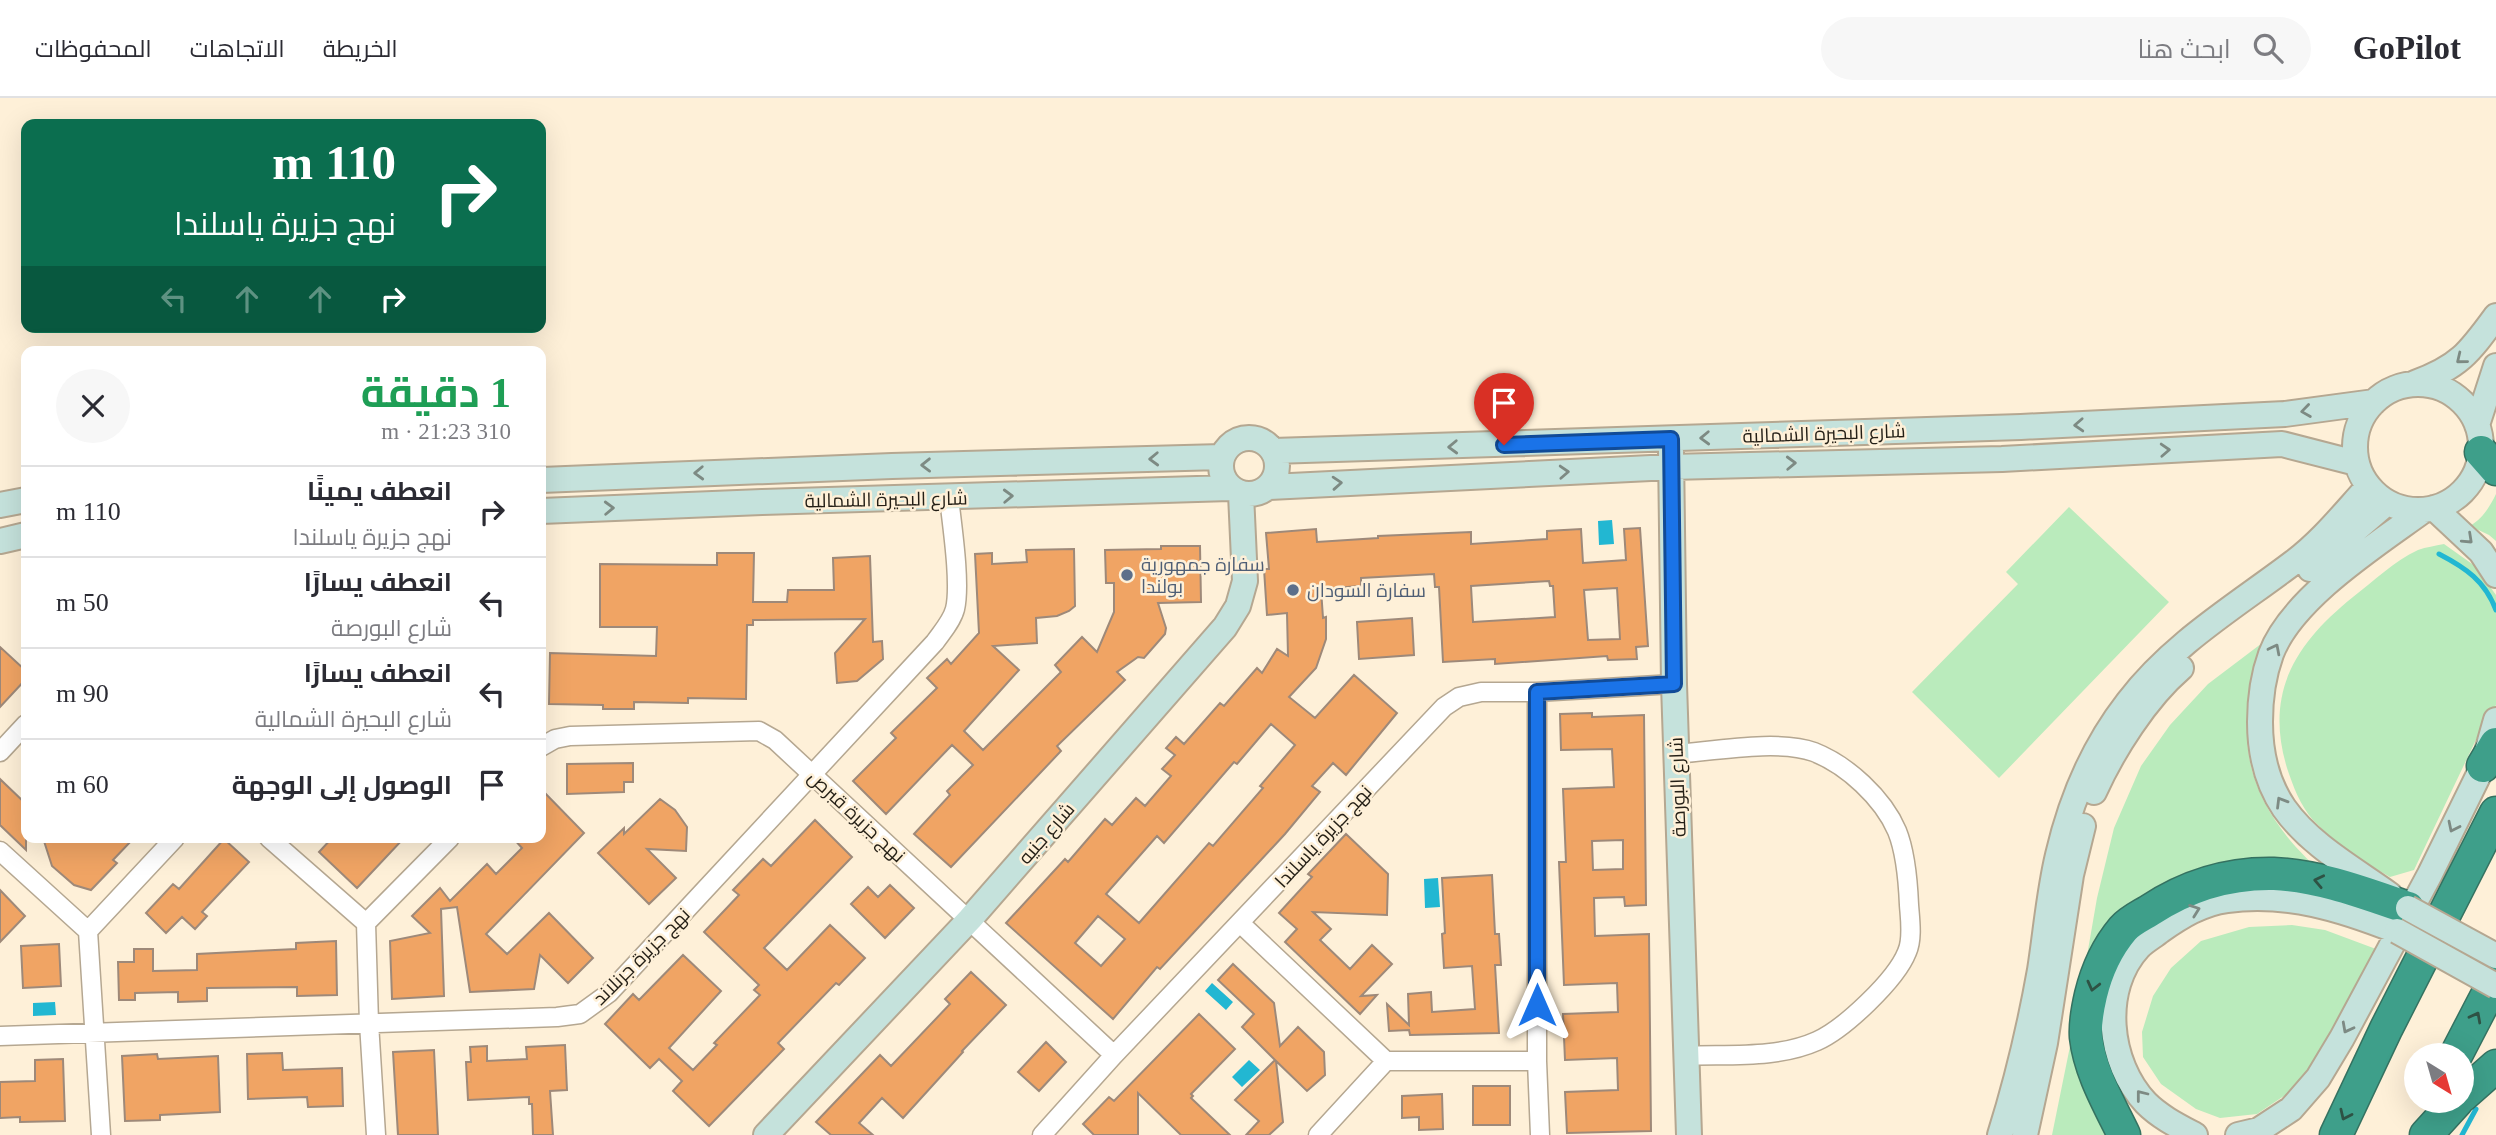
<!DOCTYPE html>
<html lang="ar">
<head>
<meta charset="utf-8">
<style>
  body { margin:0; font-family:"Times New Roman",Cairo,serif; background:#f7f7f7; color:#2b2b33; direction:rtl; height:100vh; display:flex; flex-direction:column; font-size:26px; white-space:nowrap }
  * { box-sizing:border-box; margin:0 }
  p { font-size:23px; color:#7c7c81 }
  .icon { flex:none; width:38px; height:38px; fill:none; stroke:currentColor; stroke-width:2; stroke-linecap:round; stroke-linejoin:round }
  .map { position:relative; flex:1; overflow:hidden; direction:ltr }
  .panel { position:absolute; left:21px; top:248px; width:525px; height:497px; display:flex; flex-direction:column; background:#fff; border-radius:14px; box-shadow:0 7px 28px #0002; direction:rtl }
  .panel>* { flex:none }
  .banner { position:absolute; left:21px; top:21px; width:525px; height:214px; border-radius:14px; box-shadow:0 7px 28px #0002; direction:rtl; background:#0b6e4f; color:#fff; overflow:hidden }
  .needle { width:46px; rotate:143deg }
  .buttons { position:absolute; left:2404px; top:945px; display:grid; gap:14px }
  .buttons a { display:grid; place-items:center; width:70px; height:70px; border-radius:50%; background:#fff; box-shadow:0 7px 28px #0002; font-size:35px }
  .pin { position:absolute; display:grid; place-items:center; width:60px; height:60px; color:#fff; margin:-72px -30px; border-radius:50% 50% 50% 0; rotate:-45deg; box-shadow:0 0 7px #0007 }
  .pin .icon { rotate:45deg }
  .me { position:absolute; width:77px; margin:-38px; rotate:0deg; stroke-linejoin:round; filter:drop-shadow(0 0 5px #0008) }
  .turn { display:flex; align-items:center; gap:24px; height:147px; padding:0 35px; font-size:32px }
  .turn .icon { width:91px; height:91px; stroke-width:2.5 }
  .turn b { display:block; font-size:49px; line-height:60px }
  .lanes { display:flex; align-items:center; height:66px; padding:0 35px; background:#0003; justify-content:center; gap:35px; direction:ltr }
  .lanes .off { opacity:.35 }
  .round { display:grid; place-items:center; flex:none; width:74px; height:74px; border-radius:37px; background:#f7f7f7 }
  .head { display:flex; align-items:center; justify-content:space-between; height:119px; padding:0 35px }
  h1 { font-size:42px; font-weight:700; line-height:52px; color:#1e9e55 }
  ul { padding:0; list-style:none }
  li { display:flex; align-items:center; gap:21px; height:91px; padding:0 35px; border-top:2px solid #e1e1e2 }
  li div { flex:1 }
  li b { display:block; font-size:26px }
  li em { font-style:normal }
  header { display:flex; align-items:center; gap:42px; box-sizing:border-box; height:98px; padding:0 35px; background:#fff; border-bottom:2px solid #e1e1e2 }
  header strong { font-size:33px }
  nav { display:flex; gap:38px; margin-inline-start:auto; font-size:24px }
  .search { width:490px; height:63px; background:#f7f7f7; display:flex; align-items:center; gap:18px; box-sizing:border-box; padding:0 24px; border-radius:38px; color:#7c7c81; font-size:26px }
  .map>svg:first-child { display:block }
  .green { fill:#baebbc }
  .water { fill:#22b7d2 }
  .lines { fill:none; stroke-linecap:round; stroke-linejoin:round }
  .stream { stroke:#22b7d2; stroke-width:5 }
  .building { fill:#f0a464; stroke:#9e8979; stroke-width:2; fill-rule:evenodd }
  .street-casing { stroke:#b5a791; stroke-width:21 }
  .secondary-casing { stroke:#b5a791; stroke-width:28 }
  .highway-casing { stroke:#357261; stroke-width:35 }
  .street { stroke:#fff; stroke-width:18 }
  .secondary { stroke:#c5e2dc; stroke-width:24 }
  .highway { stroke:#3e9f8a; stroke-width:32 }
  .secondary-bridge-casing { stroke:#b5a791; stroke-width:28; stroke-linecap:butt }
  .secondary-bridge { stroke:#c5e2dc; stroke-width:24 }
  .oneway { stroke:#7d8a83 }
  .oneway2 { stroke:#2e5244 }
  .route-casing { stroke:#114b97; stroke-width:18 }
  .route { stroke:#1a73e8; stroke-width:12 }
  .service-dot { fill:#5c6f8a; stroke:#fef0d8; stroke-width:2.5 }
  .labels { text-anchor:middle; stroke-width:5; stroke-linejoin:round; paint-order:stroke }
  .street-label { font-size:19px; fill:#241f16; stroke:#fef0d8 }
  .service-label { font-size:19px; fill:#4e5e75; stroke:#fef0d8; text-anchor:start }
</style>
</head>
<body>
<header>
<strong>GoPilot</strong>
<div class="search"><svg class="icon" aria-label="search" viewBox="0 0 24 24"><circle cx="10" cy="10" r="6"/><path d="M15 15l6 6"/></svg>ابحث هنا</div>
<nav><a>الخريطة</a><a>الاتجاهات</a><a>المحفوظات</a></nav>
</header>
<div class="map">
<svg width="2496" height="1037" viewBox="0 0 2496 1037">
  <rect width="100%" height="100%" fill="#fef0d8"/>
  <path class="green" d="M2496,396V443L2489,437L2470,428C2483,420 2489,410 2496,396Z
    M2069,409L2169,504L1999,680L1912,594L2018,486L2006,474Z
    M2444,446L2475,468L2496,497V607L2483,627L2414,772L2390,779C2361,762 2336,746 2313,722C2300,707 2293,688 2287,670C2264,594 2296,545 2353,499C2374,483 2394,463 2418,452C2426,449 2435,448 2444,446Z
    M2282,530C2273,546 2259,564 2253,582C2247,596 2247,610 2247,625C2244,690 2281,741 2330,781L2282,772L2088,889L2115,1037H2052L2079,904L2097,800L2114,730L2141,668L2170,627L2208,586Z
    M2292,827L2325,832L2376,851L2347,910L2323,952L2296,990L2257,1016L2220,1020L2196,1011L2161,986L2143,959L2142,934L2153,898L2171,870L2201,843L2249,829Z"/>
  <path class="water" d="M1612,422L1614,446L1599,447L1598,423Z
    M1438,780L1440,809L1425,810L1424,781Z
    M1212,885L1233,904L1226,912L1205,893Z
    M55,904L56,917L33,918V905Z
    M1249,962L1260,972L1242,989L1232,979Z"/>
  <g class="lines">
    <path class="stream" d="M2439,456C2466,470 2485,483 2496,512
      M2462,1037L2476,1011"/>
  </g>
  <path class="building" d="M1640,430L1648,548L1636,549L1637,561L1608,562L1607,558L1495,566V561L1443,564L1439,489H1435L1434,476L1361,480V488L1321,491L1323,520L1326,519V541L1316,570L1289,599L1315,620L1354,577L1397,615L1346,677L1333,665L1312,688L1320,694L1285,736L1160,871L1157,869L1113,921L1006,825L1065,761L1068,764L1105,721L1112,727L1136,700L1145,708L1171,678L1162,671L1175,657L1166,650L1176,639L1184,646L1220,605L1224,608L1257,570L1262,575L1277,551L1288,558L1287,515L1267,517L1264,471H1269L1266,435L1316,431L1317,444L1378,440V438L1471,434V446L1547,441V433L1581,431L1583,465L1626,462L1624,431ZM1549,483L1550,488H1553L1555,519L1473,524L1471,488ZM1617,490L1620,541L1588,542L1584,492ZM1271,626L1295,647L1260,688L1263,690L1213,748L1209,745L1139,825L1106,796L1157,738L1164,745L1234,664L1237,666ZM1098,818L1125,841L1101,868L1075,845Z
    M1161,448H1200L1201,504L1158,505L1166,530L1165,536L1144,560L1138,559L1117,574L1125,582L1057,648L1061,653L951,769L914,736L950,697L947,693L973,667L952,647L886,716L853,683L896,640L891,635L937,590L927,580L947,561L951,566L979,535L975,456L992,455V466L1027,464L1026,452L1074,451L1075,508L1069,513L1057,518L1036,520L1037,545L993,548L1019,572L964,633L983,652L1061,574L1055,567L1082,539L1097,554L1114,514V485H1106L1105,452L1161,451Z
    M717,455H754L753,504H787L788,492H834L833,460L870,458L873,544L882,543L883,561L857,583L837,585L835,555L865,521L753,522V527H747L746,601L688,600V605L634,604V611H603V607L549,606L550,555L656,558L657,529H600V466L717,467Z
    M1412,520L1414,557L1359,561L1357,524Z
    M0,549L26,573V581L0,609Z
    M1592,615V619L1644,617L1646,807L1625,808L1624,799L1594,800L1595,838L1649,836L1651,1033L1567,1035L1565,994L1618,992L1617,960L1565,962L1563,916L1618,914L1617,885L1564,887L1559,764H1566L1563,691L1614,689L1612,651L1561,652L1560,616ZM1623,742V771L1593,772L1592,743Z
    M633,665V684H624V694L567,696V666Z
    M0,681L26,706V752L0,727Z
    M541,691L584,735L486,836L507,856L549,815L593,860L568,885L540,857L534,891L470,894L457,809L441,811L444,898L392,901L390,843L430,835L412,818L440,790L450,803L487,766L496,776L522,750L513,740H541Z
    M660,701L675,712L687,729L686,753L647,751L676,780L649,806L598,755L624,730V736Z
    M815,722L852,759L764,850L787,872L830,827L865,860L839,887L836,885L778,945L784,951L709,1028L673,993L682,983L659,961L650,970L605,926L633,896L639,902L683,857L721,893L669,950L693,972L717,947L714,945L760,897L754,892L759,887L704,834L739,797L733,792L763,761L771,768Z
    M1346,736L1388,776L1387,817L1313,814L1331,831L1320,842L1350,871L1372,847L1392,866L1361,898L1377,897L1360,916L1285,844L1297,831L1279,815L1312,779L1308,776Z
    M43,740H134L113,762L117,765L91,792L74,787L52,768Z
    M332,740H404L357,790L319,754Z
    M224,741L249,764L202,814L207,818L195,831L182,819L166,835L146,815L173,786L179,791Z
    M1492,777L1495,836H1499L1501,867H1495L1499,935L1410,937L1409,932L1389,933L1387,906L1409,927L1408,896L1431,894L1432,914L1475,911L1472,868L1444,870L1442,836L1445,835L1442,780Z
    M890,787L914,810L885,840L851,806L868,789L878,799Z
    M0,792L25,818L0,844Z
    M336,843L337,897L297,898V889L207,890V903L178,904V894L135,895V902H119L118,864H134V851H153V873L197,872V856L296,851V845Z
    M59,846L61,888L23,890L21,848Z
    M1233,866L1274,905L1280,948L1298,929L1324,954L1325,977L1307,993L1276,963L1283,1024L1269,1037H1246L1259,1023L1235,1002L1275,962L1242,929L1254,916L1218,882Z
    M971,874L1006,907L962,953L963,954L903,1020L882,1000L859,1025L873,1037H831L816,1024L880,957L891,968L950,906L945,901Z
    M1199,916L1235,951L1191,996L1193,998L1191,1000L1230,1037H1181L1138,995V1037H1094L1083,1026L1109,999L1114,1003Z
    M1046,944L1066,964L1039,993L1018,974Z
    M565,947L567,992L550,993L553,1037H533L532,1006H529V999L468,1002L466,964H471L470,949L487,948V963L527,961L526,949Z
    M434,952L438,1037H398L393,954Z
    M282,955L283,972L342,970L343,1008L308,1009L307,999L248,1001L247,956Z
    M157,956L158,961L218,958L220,1014L160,1017V1022L125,1023L122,958Z
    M63,961L65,1023L20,1024V1019L0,1020V984L35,983V962Z
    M1473,988H1510V1027H1473Z
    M1442,996L1443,1031L1419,1032V1019L1402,1020V998Z"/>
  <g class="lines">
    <defs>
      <path id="street" d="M1537,594V963L1540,1037
        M541,649L555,641L570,638L759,633L775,642L1114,957
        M0,654L26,626
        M1676,656C1714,653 1779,641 1814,654C1847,667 1883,700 1897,733C1906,755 1908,783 1909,807C1910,821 1913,841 1907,854C1896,882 1844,931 1817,943C1777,961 1728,956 1685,958
        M269,740L366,825
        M0,753L88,833
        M366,825L369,925L376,1037
        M366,825L450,740
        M1240,825L1386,963
        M0,938L557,919L580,916L609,895L935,544C942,534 952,523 955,511C961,486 952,427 949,400
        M101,1037L88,833L175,740
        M1042,1037L1114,957L1444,609L1459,599L1481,594H1537L1674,586
        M1318,1037L1386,963H1537"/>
      <path id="secondary" d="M2415,285C2459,269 2469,255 2496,218
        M2355 349a63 63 0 1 1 126 0a63 63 0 1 1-126 0Z
        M2477,327L2496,268
        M1221 368a28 28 0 1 1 56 0a28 28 0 1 1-56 0Z
        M1273,353L2021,329L2285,316L2374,304
        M1671,353L1674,586L1689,1037
        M541,382L892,368L1222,359
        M1269,389L1671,369L2002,361L2282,346L2356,365
        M0,407L26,402
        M2434,410L2481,454L2496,477
        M541,413L762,404L1230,390
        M0,443L26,437
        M2310,471L2387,405
        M2094,694C2113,652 2146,600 2181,570
        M2390,797C2354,771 2310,747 2284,710C2267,685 2260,654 2260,624C2260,601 2263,578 2271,556C2292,500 2376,447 2424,412
        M766,1037L970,821L1225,529L1238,508L1245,483L1241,396
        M2000,1037C2017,983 2030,928 2040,872C2046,834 2049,794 2058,757C2071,701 2093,649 2128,604C2173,545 2236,508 2294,464C2322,443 2344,415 2368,389
        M2025,1037L2045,945L2071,777L2083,728
        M2195,1037C2178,1028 2160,1019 2146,1005C2108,965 2100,891 2139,849C2145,843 2154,838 2160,833C2180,819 2202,805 2227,802C2288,794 2341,811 2397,833
        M2238,1037L2259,1032L2291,1011L2318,980L2342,940L2430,776L2483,668L2496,622"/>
      <path id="highway" d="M2481,354L2496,371
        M2483,668L2496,646
        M2456,957L2496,880
        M2462,998L2496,968
        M2124,1037C2109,1006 2090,974 2086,939C2085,925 2088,910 2091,897C2097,872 2107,850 2123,831C2130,823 2141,818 2149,813C2188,787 2228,775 2274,776C2320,778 2364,795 2408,810
        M2336,1037L2386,931L2496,715
        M2426,1037L2457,1003"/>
    </defs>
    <use href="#street" class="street-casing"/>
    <use href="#secondary" class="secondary-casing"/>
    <use href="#highway" class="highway-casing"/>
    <use href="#street" class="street"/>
    <use href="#secondary" class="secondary"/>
    <use href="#highway" class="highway"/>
    <defs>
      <path id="secondary-bridge" d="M2408,810L2496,858
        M2397,833L2496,888"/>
    </defs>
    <use href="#secondary-bridge" class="secondary-bridge-casing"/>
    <use href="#secondary-bridge" class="secondary-bridge"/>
  </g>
  <defs><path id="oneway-chevron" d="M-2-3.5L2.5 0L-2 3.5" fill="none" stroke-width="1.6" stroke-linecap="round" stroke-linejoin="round" transform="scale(1.75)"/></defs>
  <g class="oneway">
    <use href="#oneway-chevron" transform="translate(2461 261) rotate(141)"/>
    <use href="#oneway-chevron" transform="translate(2306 313) rotate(172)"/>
    <use href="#oneway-chevron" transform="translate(2079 327) rotate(177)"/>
    <use href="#oneway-chevron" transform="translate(1705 340) rotate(178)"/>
    <use href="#oneway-chevron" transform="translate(1453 349) rotate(178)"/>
    <use href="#oneway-chevron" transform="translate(2165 352) rotate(-3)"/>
    <use href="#oneway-chevron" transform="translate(1154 361) rotate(178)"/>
    <use href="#oneway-chevron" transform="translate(1791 365) rotate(-2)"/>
    <use href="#oneway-chevron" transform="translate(926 367) rotate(179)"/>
    <use href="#oneway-chevron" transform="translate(1564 374) rotate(-3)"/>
    <use href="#oneway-chevron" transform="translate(699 375) rotate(178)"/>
    <use href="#oneway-chevron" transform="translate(1337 385) rotate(-4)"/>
    <use href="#oneway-chevron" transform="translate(1008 398) rotate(-2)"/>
    <use href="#oneway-chevron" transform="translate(609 410) rotate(-2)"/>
    <use href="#oneway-chevron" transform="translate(2468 441) rotate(43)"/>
    <use href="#oneway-chevron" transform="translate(2275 551) rotate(-63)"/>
    <use href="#oneway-chevron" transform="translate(2281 704) rotate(-121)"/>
    <use href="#oneway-chevron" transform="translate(2453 729) rotate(116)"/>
    <use href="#oneway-chevron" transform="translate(2195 812) rotate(-20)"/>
    <use href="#oneway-chevron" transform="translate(2347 930) rotate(118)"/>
    <use href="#oneway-chevron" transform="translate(2141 997) rotate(-128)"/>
  </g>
  <g class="oneway2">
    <use href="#oneway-chevron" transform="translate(2319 783) rotate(-168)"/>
    <use href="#oneway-chevron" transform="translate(2093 888) rotate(104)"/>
    <use href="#oneway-chevron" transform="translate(2476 919) rotate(-62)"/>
    <use href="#oneway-chevron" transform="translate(2345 1017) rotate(115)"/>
  </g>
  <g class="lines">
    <defs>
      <path id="route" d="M1504,347L1671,341L1674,586L1537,594V907"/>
    </defs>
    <use href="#route" class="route-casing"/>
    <use href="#route" class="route"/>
  </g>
  <g class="service-dot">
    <circle cx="1127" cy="477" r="7"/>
    <circle cx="1293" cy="492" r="7"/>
  </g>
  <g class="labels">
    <g class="street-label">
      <text transform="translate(1824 335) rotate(-2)" y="7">شارع البحيرة الشمالية</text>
      <text transform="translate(886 401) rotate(-1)" y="7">شارع البحيرة الشمالية</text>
      <text transform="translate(1677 689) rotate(-92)" y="7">شارع البورصة</text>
      <text transform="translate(857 718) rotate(43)" y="7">نهج جزيرة قبرص</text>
      <text transform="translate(1046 735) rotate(-49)" y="7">شارع جنيه</text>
      <text transform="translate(1323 738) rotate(-47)" y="7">نهج جزيرة ياسلندا</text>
      <text transform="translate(641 858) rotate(-45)" y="7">نهج جزيرة جرنلاند</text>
    </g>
    <g class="service-label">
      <text x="1141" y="473">سفارة جمهورية<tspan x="1141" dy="22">بولندا</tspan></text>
      <text x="1307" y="499">سفارة السودان</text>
    </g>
  </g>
</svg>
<div class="buttons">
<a><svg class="needle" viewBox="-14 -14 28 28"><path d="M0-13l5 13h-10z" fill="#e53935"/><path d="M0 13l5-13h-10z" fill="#7c7c81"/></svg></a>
</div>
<div class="pin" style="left:1504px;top:347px;background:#d93025"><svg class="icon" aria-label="arrive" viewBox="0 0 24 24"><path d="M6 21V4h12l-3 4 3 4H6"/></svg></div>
<svg class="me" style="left:1537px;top:907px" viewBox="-20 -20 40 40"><path d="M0-17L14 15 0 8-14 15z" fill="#1a73e8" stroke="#fff" stroke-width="4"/></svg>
<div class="banner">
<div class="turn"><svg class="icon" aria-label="right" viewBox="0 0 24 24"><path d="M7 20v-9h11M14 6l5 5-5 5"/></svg><div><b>110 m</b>نهج جزيرة ياسلندا</div></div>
<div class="lanes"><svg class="icon off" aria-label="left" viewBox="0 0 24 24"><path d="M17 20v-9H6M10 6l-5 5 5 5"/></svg><svg class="icon off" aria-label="ahead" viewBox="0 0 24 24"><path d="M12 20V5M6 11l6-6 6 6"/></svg><svg class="icon off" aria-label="ahead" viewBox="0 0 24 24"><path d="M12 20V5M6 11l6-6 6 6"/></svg><svg class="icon" aria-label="right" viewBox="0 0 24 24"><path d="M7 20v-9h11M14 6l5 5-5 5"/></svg></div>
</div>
<section class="panel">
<div class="head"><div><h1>1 دقيقة</h1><p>310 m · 21:23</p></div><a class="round"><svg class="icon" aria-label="close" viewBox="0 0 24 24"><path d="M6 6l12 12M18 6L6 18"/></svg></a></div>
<ul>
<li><svg class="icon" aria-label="right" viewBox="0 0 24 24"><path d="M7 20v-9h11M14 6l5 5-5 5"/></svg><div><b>انعطف يمينًا</b><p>نهج جزيرة ياسلندا</p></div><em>110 m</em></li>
<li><svg class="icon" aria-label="left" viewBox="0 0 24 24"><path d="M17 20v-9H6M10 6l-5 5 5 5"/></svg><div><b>انعطف يسارًا</b><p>شارع البورصة</p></div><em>50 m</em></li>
<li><svg class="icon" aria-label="left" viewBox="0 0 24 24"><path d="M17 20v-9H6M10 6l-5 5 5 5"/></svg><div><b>انعطف يسارًا</b><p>شارع البحيرة الشمالية</p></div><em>90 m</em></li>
<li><svg class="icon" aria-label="arrive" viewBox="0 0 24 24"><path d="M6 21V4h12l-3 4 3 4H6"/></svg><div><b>الوصول إلى الوجهة</b></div><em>60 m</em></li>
</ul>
</section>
</div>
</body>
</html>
